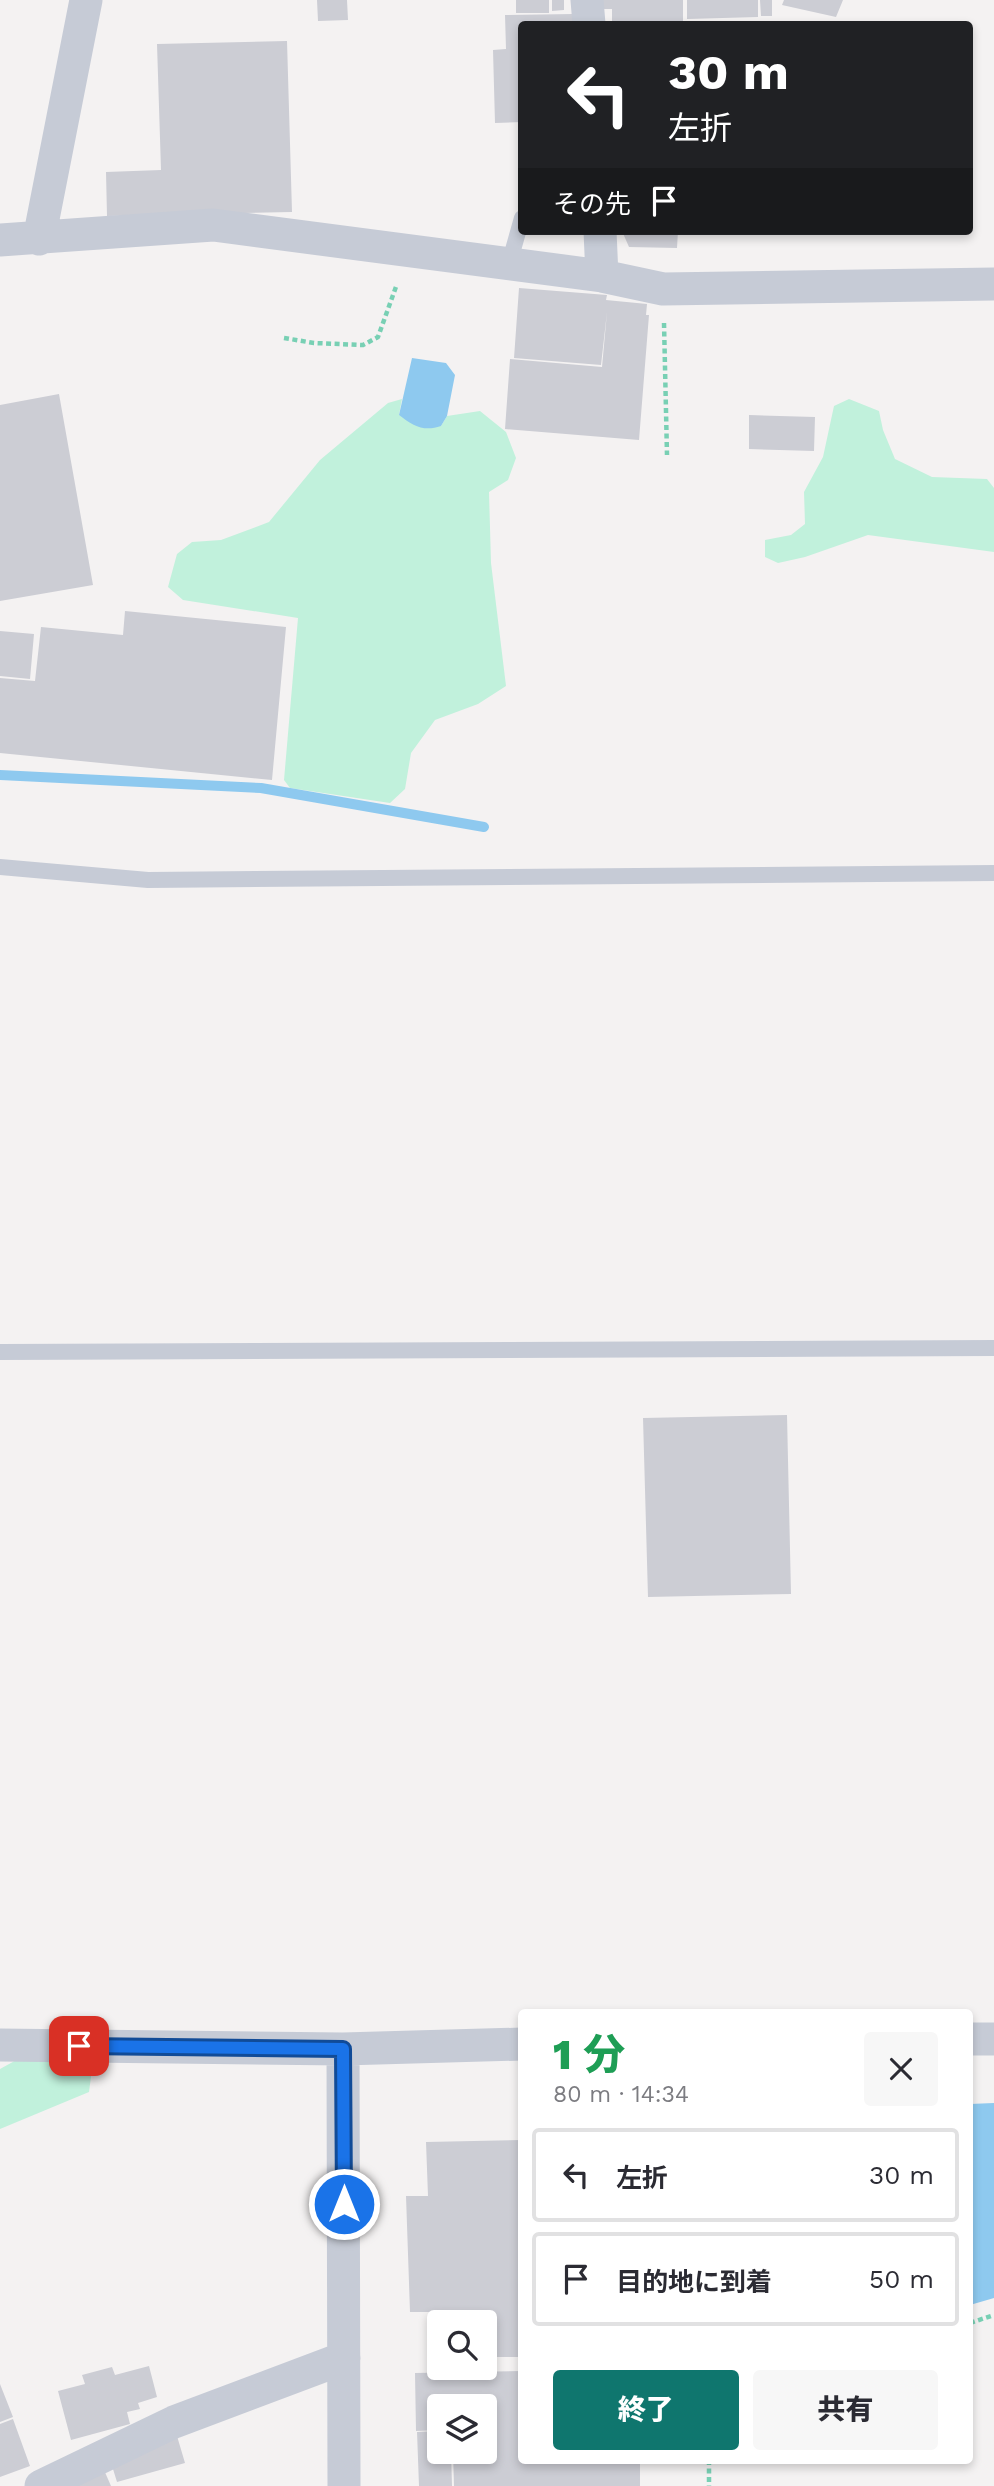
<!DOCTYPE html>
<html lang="ja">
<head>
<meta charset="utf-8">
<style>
  body { margin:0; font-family:"Work Sans","Noto Sans JP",sans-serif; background:#f7f7f7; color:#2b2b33; height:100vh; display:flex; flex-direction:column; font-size:26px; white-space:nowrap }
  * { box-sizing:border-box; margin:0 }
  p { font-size:23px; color:#7c7c81 }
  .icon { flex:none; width:38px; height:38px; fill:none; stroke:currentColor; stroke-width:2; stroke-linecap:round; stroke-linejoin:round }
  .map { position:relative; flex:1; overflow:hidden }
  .sheet { position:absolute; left:518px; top:2009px; width:455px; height:455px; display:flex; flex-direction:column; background:#fff; border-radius:7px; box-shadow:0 4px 10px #0003 }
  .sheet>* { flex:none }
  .guide { position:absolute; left:518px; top:21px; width:455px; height:214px; border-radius:7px; box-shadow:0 4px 10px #0003; background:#202124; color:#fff; overflow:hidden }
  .tools { position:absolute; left:427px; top:2310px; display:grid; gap:14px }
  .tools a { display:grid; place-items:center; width:70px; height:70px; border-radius:7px; background:#fff; box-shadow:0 4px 10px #0003; font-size:35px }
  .pin { position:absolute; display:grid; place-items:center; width:60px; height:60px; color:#fff; margin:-30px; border-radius:14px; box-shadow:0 4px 10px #0006 }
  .me { position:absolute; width:77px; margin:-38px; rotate:0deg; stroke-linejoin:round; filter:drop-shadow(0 0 5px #0008) }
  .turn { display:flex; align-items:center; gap:24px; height:147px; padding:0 35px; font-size:32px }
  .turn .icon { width:91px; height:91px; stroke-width:2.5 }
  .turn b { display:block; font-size:49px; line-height:60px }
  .then { display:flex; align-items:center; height:66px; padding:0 35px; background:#0003; gap:14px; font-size:26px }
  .round { display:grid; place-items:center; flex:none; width:74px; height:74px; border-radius:7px; background:#f7f7f7 }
  .summary { display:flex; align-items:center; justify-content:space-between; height:119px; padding:0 35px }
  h1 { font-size:42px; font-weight:800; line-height:52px; color:#1e9e55 }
  .button { display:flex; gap:14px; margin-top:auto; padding:14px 35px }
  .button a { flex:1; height:80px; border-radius:7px; background:#0f766e; color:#fff; font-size:28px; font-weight:800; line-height:80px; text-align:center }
  .button a+a { background:#f7f7f7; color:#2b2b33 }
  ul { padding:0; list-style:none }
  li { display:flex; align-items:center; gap:21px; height:94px; margin:0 14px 10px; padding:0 21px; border:4px solid #e1e1e2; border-radius:7px }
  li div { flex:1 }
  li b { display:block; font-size:26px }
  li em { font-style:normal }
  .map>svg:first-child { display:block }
  .green { fill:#c1f1dc }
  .water { fill:#8ec9ef }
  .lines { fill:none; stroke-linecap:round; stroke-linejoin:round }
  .stream { stroke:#8ec9ef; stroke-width:10 }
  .building { fill:#cccdd4 }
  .path { stroke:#78d0b4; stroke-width:4.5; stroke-dasharray:5 3.5; stroke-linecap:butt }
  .lane { stroke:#c6cbd6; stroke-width:16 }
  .street { stroke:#c6cbd6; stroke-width:33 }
  .route-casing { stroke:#114b97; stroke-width:18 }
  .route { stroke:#1a73e8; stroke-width:12 }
</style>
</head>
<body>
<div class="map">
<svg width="994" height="2486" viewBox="0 0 994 2486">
  <rect width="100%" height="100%" fill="#f4f2f2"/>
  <path class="green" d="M402,399L399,415L441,426L447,416L480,411L506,432L516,458L508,480L489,492L491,563L506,686L478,704L435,720L411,753L405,789L390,803L290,788L284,780L298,618L183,600L168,587L177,554L192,542L221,540L269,522L320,460L388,403Z
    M849,399L879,411L883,430L895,459L932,477L987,479L994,488V552L868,535L805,557L778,563L765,557V540L791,535L805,524L804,492L823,457L834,406Z
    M20,2058H86L92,2069L89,2092L0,2129V2069Z"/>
  <path class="water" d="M412,358L446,363L455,375L447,416L441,426C424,432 413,426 399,415Z
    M994,2103V2298L970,2305V2104Z"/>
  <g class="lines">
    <path class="stream" d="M0,775L261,788L484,827"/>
  </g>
  <path class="building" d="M317,0H347L348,20L318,21Z
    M516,0H549V13H516Z
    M552,0H564V10L552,11Z
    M603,0H683V23L612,24V9H603Z
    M687,0H758V17L687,19Z
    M760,0H772V16H761Z
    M784,0H843L836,17L782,5Z
    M573,14V24H522V122L495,123L493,50L506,49L505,15Z
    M287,41L292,212L107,216L106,172L161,170L157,44Z
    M622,231H678L677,248L629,247Z
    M519,288L607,295L606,300L647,304L646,315H649L639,440L505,429L510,359L602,367L607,312L601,365L514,358Z
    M59,394L93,585L0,601V405Z
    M749,415L815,417L814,451L749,449Z
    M125,611L286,627L272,780L0,753V678L35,681L41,627L123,635Z
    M0,631L34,634L30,679L0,676Z
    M787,1415L791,1594L648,1597L643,1418Z
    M522,2140V2357H488L485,2322H439V2359H435L433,2312H410L406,2196H428L426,2142Z
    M149,2366L157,2397L138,2403L140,2409L127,2412L130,2424L71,2440L58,2391L85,2384L82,2375L112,2367L115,2375Z
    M522,2371V2460H640V2486H454L453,2452H485V2406H439V2430L416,2431L415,2373Z
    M0,2384L13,2417L0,2422Z
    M13,2419L30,2466L0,2477V2424Z
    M439,2431V2452H451L452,2486H419L417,2432Z
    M177,2436L185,2463L117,2482L109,2456Z
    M104,2470L111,2486H66Z"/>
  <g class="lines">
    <path class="path" d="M664,323L667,455
      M284,338L314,343L363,345L378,337L397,284
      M970,2323L994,2315
      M709,2460V2486"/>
    <path class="lane" d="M509,264L522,218
      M0,867L148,880L994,873
      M0,1352L994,1348"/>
    <path class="street" d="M587,0L589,24
      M600,231L602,276
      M39,239L86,0
      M0,240L213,225L602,276L663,289L994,284
      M970,2039H994
      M0,2045L343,2049L522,2044
      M343,2049L344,2486
      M41,2486L174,2422L344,2358"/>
  </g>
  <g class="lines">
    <defs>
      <path id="route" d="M79,2046L343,2049L344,2204"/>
    </defs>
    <use href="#route" class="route-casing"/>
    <use href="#route" class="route"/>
  </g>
</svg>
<div class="tools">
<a><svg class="icon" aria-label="search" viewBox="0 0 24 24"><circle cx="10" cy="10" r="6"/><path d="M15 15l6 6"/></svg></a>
<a><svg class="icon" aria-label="layers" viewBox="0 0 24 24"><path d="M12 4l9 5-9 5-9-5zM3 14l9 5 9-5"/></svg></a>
</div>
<div class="pin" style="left:79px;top:2046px;background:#d93025"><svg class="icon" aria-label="arrive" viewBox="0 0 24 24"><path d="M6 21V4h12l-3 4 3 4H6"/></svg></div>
<svg class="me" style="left:344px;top:2204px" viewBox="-20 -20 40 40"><circle r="17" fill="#1a73e8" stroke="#fff" stroke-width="3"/><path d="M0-11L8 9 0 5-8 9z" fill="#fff"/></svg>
<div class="guide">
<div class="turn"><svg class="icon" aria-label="left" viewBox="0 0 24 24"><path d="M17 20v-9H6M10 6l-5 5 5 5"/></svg><div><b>30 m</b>左折</div></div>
<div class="then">その先<svg class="icon" aria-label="arrive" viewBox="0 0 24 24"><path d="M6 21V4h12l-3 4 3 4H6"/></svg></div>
</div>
<section class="sheet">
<div class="summary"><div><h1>1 分</h1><p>80 m · 14:34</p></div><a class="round"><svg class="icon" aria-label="close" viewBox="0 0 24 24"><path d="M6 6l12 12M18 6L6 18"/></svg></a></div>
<ul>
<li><svg class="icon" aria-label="left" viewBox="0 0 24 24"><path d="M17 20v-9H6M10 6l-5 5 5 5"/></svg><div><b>左折</b></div><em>30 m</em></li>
<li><svg class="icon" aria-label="arrive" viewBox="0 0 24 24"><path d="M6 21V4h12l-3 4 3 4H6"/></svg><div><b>目的地に到着</b></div><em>50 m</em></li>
</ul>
<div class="button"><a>終了</a><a>共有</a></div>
</section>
</div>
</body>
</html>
